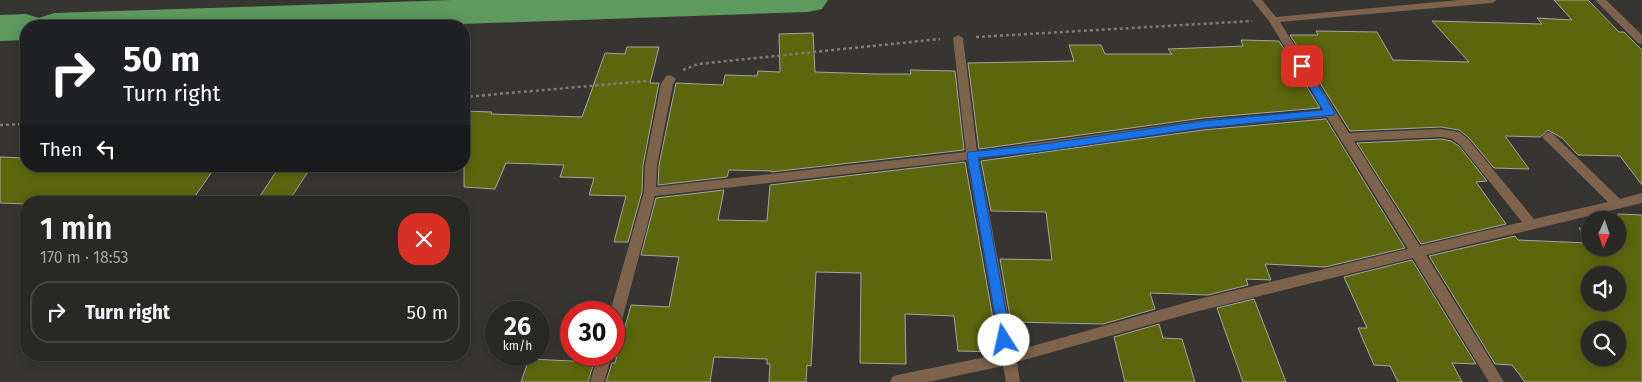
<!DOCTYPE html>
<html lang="en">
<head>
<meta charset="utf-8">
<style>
  body { margin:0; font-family:"Fira Sans",sans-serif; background:#343432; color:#f1f3f6; height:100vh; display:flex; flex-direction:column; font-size:19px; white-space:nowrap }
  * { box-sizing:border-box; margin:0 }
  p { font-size:16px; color:#a5a6a7 }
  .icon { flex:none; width:28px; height:28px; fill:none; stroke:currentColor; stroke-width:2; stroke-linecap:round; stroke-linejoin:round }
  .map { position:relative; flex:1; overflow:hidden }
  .panel { position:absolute; left:20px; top:196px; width:450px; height:165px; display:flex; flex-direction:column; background:#282825; border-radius:20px; box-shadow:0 2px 12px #0003,0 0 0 1px #444442 }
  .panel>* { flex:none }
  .top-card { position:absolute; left:20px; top:20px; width:450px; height:152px; border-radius:20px; box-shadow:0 2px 12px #0003,0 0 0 1px #444442; background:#202124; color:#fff; overflow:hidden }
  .needle { width:32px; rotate:183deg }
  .fabs { position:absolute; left:1581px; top:211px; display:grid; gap:10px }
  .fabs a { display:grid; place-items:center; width:45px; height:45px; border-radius:50%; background:#282825; box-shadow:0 2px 12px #0003,0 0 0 1px #444442; font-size:25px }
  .speed { position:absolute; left:485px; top:301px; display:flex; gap:10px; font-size:25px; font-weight:700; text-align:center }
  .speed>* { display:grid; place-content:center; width:65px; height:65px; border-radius:50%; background:#282825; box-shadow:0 2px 12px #0003,0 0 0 1px #444442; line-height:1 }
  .speed small { font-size:12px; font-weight:400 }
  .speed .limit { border:8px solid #d22; background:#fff; color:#111 }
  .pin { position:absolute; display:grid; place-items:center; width:42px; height:42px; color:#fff; margin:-21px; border-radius:10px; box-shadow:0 2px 8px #0006 }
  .me { position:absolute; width:55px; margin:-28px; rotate:350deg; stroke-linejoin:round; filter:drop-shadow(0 0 4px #0008) }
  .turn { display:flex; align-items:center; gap:18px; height:105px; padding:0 20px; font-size:22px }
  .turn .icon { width:65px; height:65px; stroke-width:2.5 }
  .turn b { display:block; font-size:35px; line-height:42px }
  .then { display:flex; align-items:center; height:48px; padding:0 20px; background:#0003; gap:10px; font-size:19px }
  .round { display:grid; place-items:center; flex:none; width:52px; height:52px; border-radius:20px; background:#343432 }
  .head { display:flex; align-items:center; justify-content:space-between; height:85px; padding:0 20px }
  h1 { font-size:30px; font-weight:600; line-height:38px }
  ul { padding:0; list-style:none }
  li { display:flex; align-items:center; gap:15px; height:62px; margin:0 10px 8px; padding:0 10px; border:2px solid #444442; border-radius:20px }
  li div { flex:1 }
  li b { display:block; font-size:19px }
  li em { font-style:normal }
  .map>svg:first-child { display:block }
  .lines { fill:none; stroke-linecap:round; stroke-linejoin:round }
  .river { fill:#5e995e; fill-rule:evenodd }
  .building { fill:#5c660d; stroke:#a5a6a1; fill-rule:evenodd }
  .path { stroke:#7d7c79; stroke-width:2.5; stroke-dasharray:3 3; stroke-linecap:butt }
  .street { fill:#7d624c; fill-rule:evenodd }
  .route { fill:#1a73e8; stroke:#114b97 }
</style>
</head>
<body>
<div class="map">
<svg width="1642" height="382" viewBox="0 0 1642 382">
  <rect width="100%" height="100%" fill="#363531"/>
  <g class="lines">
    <path class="river" d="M452,0H828L822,9L808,12L404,26H26V40L0,41V15L26,14L39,18L54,13Z"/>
  </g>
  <path class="building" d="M1554,0H1588L1619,32H1624L1642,50V185L1620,156L1578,155L1562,138L1548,130L1540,137L1505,136L1529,169L1494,168L1469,138L1459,130L1441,127L1350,131L1290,35H1318L1316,31L1377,32L1393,60L1469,62L1432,21L1542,24L1537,18L1572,20Z
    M813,33L815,72L877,74H911L910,70L955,71L964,150L771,172V171L729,170L727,177L658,185L659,165L676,83L723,85L725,75L757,76L758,71L780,72L779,34Z
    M1241,40L1279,41L1320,108L1203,118L979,149L968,63L1074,61L1069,45H1101L1105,54H1172L1168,49L1243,46Z
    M627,47H659L650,83H659L643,165L642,192L628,242H614L626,196L589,195L594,178L560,177L564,165L506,163L495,189L464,187V111L492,112L491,114L582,117L605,53L625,54Z
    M1326,119L1405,248L1325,267L1265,264L1271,280L1246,279L1248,285L1208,295L1150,293L1155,309L1103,324L1011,322L1000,259L1052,260L1046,212L991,211L981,161L1203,130Z
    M1441,139L1451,141L1459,146L1487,181L1476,182L1506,224L1421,244L1357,143Z
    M0,157L26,158V166H216L191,202H162L164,200L98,197L94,202L26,204L0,203Z
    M965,162L999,352L958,351L954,316L905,314L906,364L860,363L861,273L816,272L811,366L807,365L806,382H769L770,364H767V359L714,357L710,382H606L612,363H615L631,305L669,307L679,257L641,255L656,198L724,190L718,220L767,221L770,185Z
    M280,166H312L288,202H256Z
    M1618,214L1642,215V382H1525L1512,365L1495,364L1429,256L1515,236L1518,240L1588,243L1579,228L1590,229V248H1618ZM1590,275H1618V302H1590ZM1590,330H1618V358H1590Z
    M1412,260L1476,364L1452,363L1462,382H1398L1390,366L1374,365L1358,328H1367L1344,277Z
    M1254,299L1286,382H1243L1217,308Z
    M1159,324L1163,338L1182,339L1195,382H1125L1114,337Z
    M529,359L594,362L588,382H521Z"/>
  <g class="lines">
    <path class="path" d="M976,37L1252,21
      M683,70L698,64L940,39
      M464,97L647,81
      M0,125L26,124"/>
    <path class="street" d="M1252,0H1262L1276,17L1459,0H1497L1492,3L1280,22L1349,133L1441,129L1459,132L1468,139L1534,219L1608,202L1544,139L1542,136L1548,132L1552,133L1620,199L1642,193V203L1426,255L1504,382H1489L1413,258L1195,312L1017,362L1020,382H1006L1003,366L928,382H890L892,377L897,375L1001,354L967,160L655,196L621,324L619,328L614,330V312H610L644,192L645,165L661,84L666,76L670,75L676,79L673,84L657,165L656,187L966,152L953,38L958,35L963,38L977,151L1203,120L1323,110L1269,21ZM1327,117L1408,249L1195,300L1015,351L979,159L1203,128ZM1441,137L1452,139L1460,145L1522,222L1420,246L1354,141Z
      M1595,0H1606L1642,35V44L1638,43Z
      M598,355H612L604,382H590Z"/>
  </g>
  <path class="route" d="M1302,63L1305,64L1335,113L1334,115L1203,128L1037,152L978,158L1011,340L1009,344L1004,346L1000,344L967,155L968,152L1037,145L1203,121L1323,110L1297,66Z"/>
</svg>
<div class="fabs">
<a><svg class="needle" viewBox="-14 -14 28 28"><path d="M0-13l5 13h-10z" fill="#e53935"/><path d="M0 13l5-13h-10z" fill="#a5a6a7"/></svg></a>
<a><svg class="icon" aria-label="sound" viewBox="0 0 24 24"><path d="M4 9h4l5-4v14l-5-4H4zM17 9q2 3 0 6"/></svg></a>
<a><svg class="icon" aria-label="search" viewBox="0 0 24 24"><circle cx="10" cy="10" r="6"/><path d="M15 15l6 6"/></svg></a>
</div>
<div class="speed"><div>26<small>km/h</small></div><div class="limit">30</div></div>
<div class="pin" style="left:1302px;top:66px;background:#d93025"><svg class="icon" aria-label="arrive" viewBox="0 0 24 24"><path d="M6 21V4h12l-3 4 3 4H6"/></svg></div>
<svg class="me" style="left:1004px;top:340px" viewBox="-20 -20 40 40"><circle r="19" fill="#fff"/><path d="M0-13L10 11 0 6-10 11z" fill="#1a73e8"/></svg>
<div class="top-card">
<div class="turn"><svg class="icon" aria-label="right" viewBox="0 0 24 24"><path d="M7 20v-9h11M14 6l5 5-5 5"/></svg><div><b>50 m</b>Turn right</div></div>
<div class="then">Then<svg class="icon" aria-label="left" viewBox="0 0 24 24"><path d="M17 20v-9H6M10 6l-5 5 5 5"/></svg></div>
</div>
<section class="panel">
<div class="head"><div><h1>1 min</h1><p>170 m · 18:53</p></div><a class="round" style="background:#d93025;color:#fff"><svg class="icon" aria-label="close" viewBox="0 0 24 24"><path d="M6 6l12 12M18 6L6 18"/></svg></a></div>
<ul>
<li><svg class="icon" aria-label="right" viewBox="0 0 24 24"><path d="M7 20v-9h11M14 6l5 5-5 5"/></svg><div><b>Turn right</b></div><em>50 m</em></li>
</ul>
</section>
</div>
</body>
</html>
